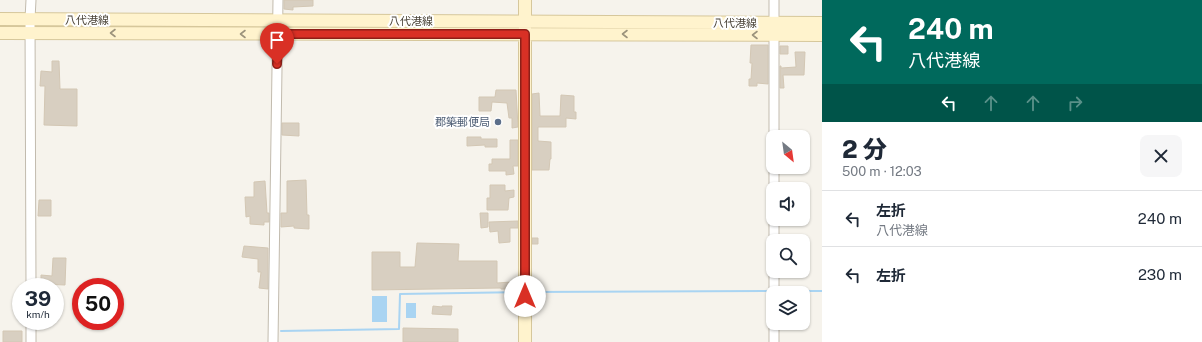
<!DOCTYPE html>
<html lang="ja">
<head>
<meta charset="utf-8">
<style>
  body { margin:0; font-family:"Public Sans","Noto Sans JP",sans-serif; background:#f6f6f7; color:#1f2937; height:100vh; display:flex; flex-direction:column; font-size:15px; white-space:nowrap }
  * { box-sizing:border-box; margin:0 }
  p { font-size:13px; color:#747a83 }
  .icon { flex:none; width:22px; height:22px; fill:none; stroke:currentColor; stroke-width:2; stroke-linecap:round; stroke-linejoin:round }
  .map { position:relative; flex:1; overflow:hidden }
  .panel { display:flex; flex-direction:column; background:#fff; width:380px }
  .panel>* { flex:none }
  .banner { background:#00695c; color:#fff; overflow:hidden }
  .needle { width:26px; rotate:151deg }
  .buttons { position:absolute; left:766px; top:130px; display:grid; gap:8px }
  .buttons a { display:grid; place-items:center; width:44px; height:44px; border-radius:8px; background:#fff; box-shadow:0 1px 3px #0004; font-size:20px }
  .speed { position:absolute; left:12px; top:278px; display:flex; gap:8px; font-size:20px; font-weight:700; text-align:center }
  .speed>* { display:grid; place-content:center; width:52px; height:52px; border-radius:50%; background:#fff; box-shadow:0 1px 3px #0004; line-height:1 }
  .speed small { font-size:10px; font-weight:400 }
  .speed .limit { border:6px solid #d22; background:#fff; color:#111 }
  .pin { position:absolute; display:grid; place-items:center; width:34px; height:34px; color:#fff; margin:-41px -17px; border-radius:50% 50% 50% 0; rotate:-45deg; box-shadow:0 0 4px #0007 }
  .pin .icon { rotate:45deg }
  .me { position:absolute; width:44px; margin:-22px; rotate:0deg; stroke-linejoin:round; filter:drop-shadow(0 0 3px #0008) }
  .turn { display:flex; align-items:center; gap:14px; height:84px; padding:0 20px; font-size:18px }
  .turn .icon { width:52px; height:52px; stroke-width:2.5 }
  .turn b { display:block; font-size:28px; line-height:34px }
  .lanes { display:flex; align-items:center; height:38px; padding:0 20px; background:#0003; justify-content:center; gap:20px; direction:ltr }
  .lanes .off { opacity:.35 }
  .round { display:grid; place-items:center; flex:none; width:42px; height:42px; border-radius:8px; background:#f6f6f7 }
  .headline { display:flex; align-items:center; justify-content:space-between; height:68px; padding:0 20px }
  h1 { font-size:24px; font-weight:800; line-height:30px }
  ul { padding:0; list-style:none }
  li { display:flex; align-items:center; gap:12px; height:56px; padding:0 20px; border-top:1px solid #e0e1e3 }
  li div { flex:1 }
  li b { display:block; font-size:15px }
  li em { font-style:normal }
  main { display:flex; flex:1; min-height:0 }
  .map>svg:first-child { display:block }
  .water { fill:#a9d4f2 }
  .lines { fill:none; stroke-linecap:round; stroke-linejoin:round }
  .stream { stroke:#a9d4f2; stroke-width:2 }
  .building { fill:#d8cfc1; stroke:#d3c7b4 }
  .street-casing { stroke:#c2bbae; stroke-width:11 }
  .secondary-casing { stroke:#d6c79b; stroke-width:14 }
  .street { stroke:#fff; stroke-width:9 }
  .secondary { stroke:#fff3cd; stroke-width:12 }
  .oneway { stroke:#9c937c }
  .route-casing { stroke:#8d1f18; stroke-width:10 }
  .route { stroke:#d93025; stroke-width:7 }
  .service-dot { fill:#5c6f8a; stroke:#fff; stroke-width:1.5 }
  .labels { text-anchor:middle; stroke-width:4; stroke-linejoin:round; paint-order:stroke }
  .street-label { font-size:11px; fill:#4b4439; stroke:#fff }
  .service-label { font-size:11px; fill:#4e5e75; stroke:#fff; text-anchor:end }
</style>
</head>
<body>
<main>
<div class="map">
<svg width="822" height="342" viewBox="0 0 822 342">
  <rect width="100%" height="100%" fill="#f6f3ec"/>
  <path class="water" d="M372,296H387V322H372Z
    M406,303H416V318H406Z"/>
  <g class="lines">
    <path class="stream" d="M777,291H822
      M529,292L771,291
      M281,331L399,329L400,294L521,292"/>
  </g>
  <path class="building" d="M284,0H313V6L293,7V10L284,9Z
    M751,45H768V84L757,83V86H749V79H751L752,63H750Z
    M780,46H788V54H780Z
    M795,52H805L804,75H783L784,88H780V66H781V68L796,67Z
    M52,61H59L60,89H77V126L44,125L45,86H40L41,71L52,72Z
    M496,90H516L518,127L512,128V118H509L507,103L492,102L491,111H479V97H495Z
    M539,93L540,116H560L561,95L574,96V112H576V119L566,118V127H538V141L551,142V159H550L549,170H532V94Z
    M282,123H299V136L282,135Z
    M467,137H481V139H497V147H485V145L467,146Z
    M510,140H518V166H513L514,174L506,175V171H489V164H492V159H510Z
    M306,180L307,215H309V229L294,228V226L281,227V213H287V181Z
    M265,181L267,213H269V222H264V225L250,224V216L246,217L245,197H254V182Z
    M490,185H505V191L514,190V197L509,198L508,210H487V198H490Z
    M39,200H51V216H38Z
    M480,213H488V227L481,228Z
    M518,221V228H510V242L499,243L498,231L490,232L489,222Z
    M532,238H538V244H532Z
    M417,243L459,244L458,261H497V283L511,282V289H501V288L372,290V252H400V267H415Z
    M244,246L268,248V289L259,288L261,272H258V259L242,257Z
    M53,258H66L65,285L41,284V275L52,276Z
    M433,306L442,307V306H452L451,315L432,314Z
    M403,328L458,329V342H403Z
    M3,331H22V342H3Z"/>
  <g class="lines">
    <defs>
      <path id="street" d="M31,0L30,19L31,287
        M774,137V0
        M774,189V167
        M774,241V219
        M774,293V271
        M31,321V342
        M273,342L278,0
        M774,342V323"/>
      <path id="secondary" d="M0,19L822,23
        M0,33L822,35
        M525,342V0"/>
    </defs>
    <use href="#street" class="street-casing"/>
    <use href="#secondary" class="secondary-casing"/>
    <use href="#street" class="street"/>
    <use href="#secondary" class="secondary"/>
  </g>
  <defs><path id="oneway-chevron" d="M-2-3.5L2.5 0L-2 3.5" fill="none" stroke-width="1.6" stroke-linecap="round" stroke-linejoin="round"/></defs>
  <g class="oneway">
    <use href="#oneway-chevron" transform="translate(113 33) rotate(-180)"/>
    <use href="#oneway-chevron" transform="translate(243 34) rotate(-180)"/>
    <use href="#oneway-chevron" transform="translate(625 34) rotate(-180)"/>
    <use href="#oneway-chevron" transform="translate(755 35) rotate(-180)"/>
  </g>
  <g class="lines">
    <defs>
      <path id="route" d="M277,64L278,34H525V296"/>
    </defs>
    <use href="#route" class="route-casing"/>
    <use href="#route" class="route"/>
  </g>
  <circle class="service-dot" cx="498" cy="122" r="4"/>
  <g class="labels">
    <g class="street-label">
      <text x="87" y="24">八代港線</text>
      <text x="411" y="25">八代港線</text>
      <text x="735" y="27">八代港線</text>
    </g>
    <g class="service-label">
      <text x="490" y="126">郡築郵便局</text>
    </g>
  </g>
</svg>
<div class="buttons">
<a><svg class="needle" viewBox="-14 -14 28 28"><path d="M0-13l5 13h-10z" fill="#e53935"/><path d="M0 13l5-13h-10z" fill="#747a83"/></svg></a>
<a><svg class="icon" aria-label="sound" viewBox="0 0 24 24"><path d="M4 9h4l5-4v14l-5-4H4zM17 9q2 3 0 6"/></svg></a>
<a><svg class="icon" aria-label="search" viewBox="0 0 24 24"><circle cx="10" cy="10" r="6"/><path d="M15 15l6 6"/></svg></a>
<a><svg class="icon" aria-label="layers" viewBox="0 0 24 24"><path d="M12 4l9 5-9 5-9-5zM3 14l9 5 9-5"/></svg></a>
</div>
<div class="speed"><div>39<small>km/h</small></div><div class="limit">50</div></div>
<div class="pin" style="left:277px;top:64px;background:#d93025"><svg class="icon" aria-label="arrive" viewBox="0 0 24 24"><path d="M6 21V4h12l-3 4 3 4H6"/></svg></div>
<svg class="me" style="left:525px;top:296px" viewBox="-20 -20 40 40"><circle r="19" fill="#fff"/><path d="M0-13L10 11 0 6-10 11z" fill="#d93025"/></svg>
</div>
<section class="panel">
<div class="banner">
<div class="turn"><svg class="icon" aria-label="left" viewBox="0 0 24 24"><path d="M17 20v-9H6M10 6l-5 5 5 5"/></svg><div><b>240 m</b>八代港線</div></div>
<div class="lanes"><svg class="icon" aria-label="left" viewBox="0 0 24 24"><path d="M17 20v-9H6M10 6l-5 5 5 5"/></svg><svg class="icon off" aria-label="ahead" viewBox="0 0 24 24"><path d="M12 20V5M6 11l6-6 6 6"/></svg><svg class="icon off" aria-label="ahead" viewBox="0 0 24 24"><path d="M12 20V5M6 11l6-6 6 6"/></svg><svg class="icon off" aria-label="right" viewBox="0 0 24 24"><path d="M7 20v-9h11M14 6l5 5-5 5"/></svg></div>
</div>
<div class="headline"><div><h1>2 分</h1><p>500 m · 12:03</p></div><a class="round"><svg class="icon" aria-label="close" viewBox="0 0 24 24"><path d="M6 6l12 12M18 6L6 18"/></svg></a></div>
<ul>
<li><svg class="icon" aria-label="left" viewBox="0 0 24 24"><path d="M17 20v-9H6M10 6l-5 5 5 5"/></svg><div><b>左折</b><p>八代港線</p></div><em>240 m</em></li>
<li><svg class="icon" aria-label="left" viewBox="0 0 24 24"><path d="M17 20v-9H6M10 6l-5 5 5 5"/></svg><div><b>左折</b></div><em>230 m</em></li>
</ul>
</section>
</main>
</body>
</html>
